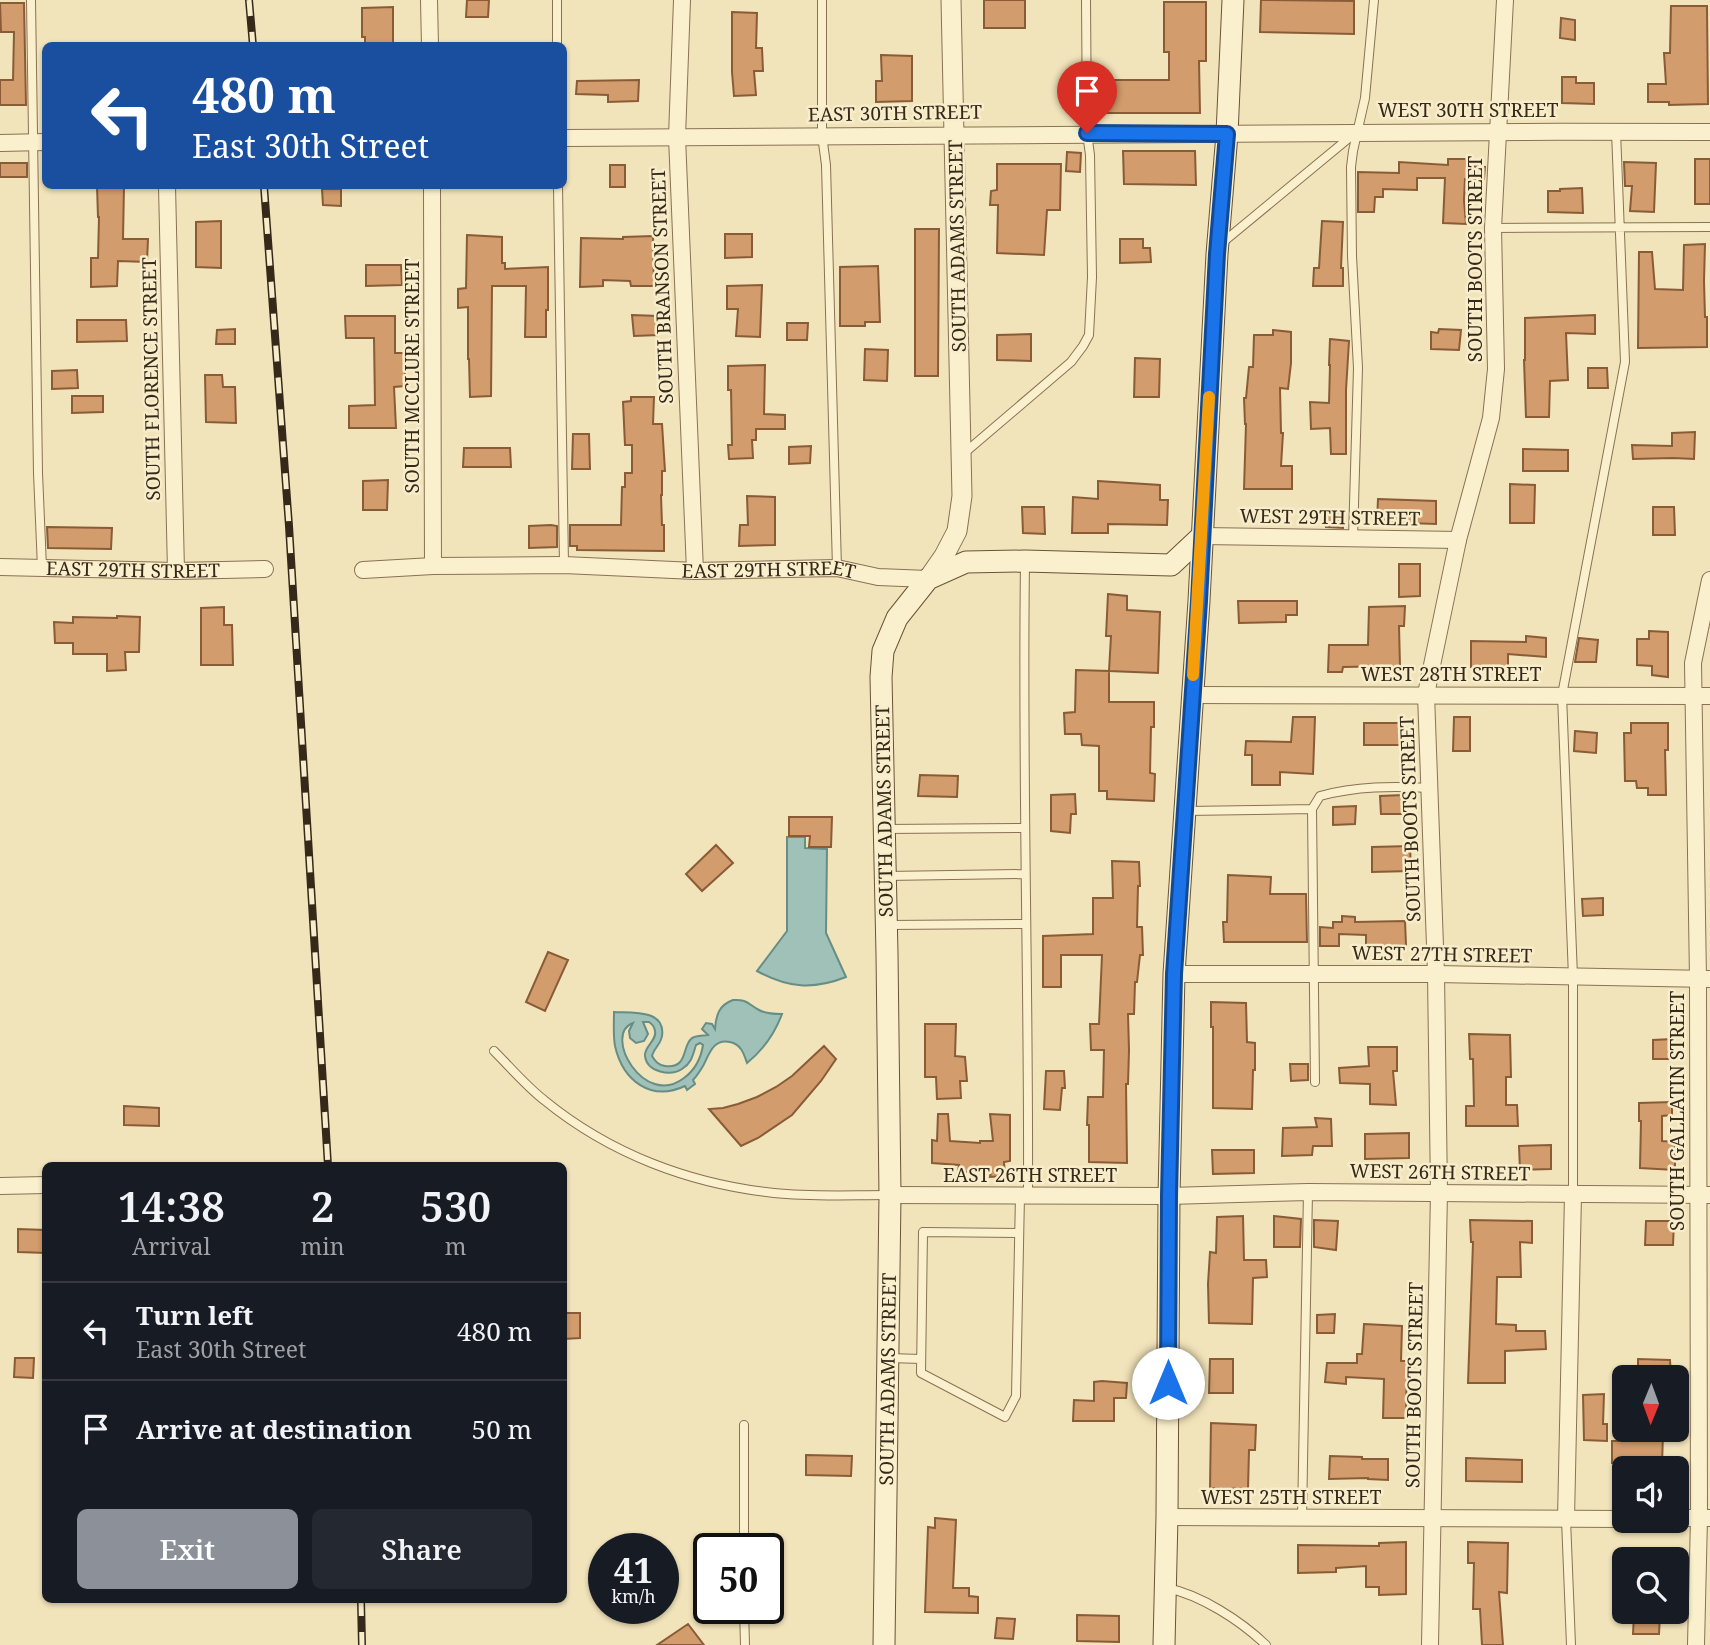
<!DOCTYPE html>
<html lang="en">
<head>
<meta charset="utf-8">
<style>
  body { margin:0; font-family:"Noto Serif",serif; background:#242831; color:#f1f3f6; height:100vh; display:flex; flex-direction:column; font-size:26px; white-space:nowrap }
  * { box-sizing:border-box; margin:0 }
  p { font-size:23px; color:#9ea1a6 }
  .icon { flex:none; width:38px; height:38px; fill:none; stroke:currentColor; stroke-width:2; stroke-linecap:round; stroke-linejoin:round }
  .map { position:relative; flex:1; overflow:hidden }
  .sheet { position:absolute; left:42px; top:1162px; width:525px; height:441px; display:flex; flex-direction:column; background:#171b24; border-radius:10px; box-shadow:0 2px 5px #0004 }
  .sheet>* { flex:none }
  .banner { position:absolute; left:42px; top:42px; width:525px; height:147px; border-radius:10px; box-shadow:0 2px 5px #0004; background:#1a4fa0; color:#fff; overflow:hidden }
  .needle { width:46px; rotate:181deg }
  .tools { position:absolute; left:1612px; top:1365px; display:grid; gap:14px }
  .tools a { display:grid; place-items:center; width:77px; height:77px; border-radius:10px; background:#171b24; box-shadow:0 2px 5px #0004; font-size:35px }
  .speed { position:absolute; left:588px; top:1533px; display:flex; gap:14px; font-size:35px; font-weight:700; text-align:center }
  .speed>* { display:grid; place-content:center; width:91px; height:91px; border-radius:50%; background:#171b24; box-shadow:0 2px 5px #0004; line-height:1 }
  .speed small { font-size:18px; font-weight:400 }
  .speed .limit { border:4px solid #111; border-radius:10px; background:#fff; color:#111 }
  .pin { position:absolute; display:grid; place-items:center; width:60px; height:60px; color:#fff; margin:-72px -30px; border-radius:50% 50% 50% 0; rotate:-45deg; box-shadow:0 0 7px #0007 }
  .pin .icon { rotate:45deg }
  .me { position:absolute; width:77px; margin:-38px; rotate:0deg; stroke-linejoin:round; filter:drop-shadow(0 0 5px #0008) }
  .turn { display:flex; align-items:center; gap:24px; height:147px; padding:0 35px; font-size:32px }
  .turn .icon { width:91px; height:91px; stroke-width:2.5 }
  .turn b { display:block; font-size:49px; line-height:60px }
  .eta { display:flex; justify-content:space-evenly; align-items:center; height:119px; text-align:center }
  .eta b { font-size:42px; font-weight:600; line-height:49px }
  .action { display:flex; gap:14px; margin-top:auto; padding:14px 35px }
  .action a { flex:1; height:80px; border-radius:10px; background:#8c9099; color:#fff; font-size:28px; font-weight:600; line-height:80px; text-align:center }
  .action a+a { background:#242831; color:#f1f3f6 }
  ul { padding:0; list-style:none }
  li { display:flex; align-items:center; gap:21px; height:98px; padding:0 35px; border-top:2px solid #363941 }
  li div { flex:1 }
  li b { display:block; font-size:26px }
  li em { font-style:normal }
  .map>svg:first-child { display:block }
  .water { fill:#9fc1b8; stroke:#668e86; stroke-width:2; fill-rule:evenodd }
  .building { fill:#d29c6c; stroke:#895c37; stroke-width:2 }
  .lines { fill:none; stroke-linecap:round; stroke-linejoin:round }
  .service-casing { stroke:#887253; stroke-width:10 }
  .minor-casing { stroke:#887253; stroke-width:18 }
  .tertiary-casing { stroke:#887253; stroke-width:21 }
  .secondary-casing { stroke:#695337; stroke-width:23 }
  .service { stroke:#fbf0cd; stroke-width:8 }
  .minor { stroke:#fbf0cd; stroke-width:16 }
  .tertiary { stroke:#fbf0cd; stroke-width:19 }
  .secondary { stroke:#fbf0cd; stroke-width:21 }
  .rail-casing { stroke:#362919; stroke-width:8 }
  .rail { stroke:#f8edca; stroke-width:5; stroke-dasharray:16; stroke-linecap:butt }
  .route-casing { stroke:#114b97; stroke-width:18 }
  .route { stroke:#1a73e8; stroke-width:12 }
  .slow { stroke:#f59e0b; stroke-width:12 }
  .labels { text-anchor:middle; stroke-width:5; stroke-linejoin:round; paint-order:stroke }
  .street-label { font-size:19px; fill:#362919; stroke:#f8edca }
</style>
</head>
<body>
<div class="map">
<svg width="1710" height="1645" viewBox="0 0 1710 1645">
  <rect width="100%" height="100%" fill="#f1e3ba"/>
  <path class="water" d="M787,837H805V848L827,849L826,933L846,977C813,990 788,988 757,971L787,931Z
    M733,1000C747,999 748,1004 759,1010C766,1014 775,1014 782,1014C775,1033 763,1050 747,1063C744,1054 741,1044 730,1042C713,1038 709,1055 703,1066C700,1071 697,1076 693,1080L695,1084L687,1090L685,1086C651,1102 623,1081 615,1046C613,1035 614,1023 614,1012C631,1013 666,1009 662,1036C661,1044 654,1048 652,1056C655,1061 658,1065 665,1066C688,1069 682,1047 691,1039C695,1035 703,1036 708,1035L702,1029L706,1023L712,1024L715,1029C716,1015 719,1005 733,1000ZM643,1022H649C653,1025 654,1026 655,1031C657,1041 644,1046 645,1056C647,1073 671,1076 682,1069C692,1063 693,1054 696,1045L700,1043L703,1045C701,1058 695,1070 684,1078C644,1109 602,1034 633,1023L629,1031L630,1038L636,1043L644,1041L648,1034Z"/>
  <path class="building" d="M467,0H489L488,17H466Z
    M984,0H1025V28H984Z
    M1261,0L1354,1V34L1260,32Z
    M1164,2H1206V61H1199L1200,113H1093V80H1169V52H1164Z
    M0,3H24L26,105H0V80H13L14,32H1Z
    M1671,6H1707L1708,104L1669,105V102H1648V84H1666L1664,53H1670Z
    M393,7V46H365V37H362V8Z
    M732,12L757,13L756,48H762L763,71H754L756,95L734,96L732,72Z
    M1561,18L1575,20V40L1560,38Z
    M881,55L912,56V101L876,102V81H882Z
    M1562,77H1576V83H1594V104L1562,103Z
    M639,80L638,101L608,102V95L576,94L577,81Z
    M1123,151H1195L1196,185L1124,184Z
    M1067,152L1081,153L1080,172L1066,171Z
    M1448,159H1466V166L1485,167L1484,179H1465L1464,200L1466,224L1443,223L1445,178H1417V190L1383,189V197H1375L1374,212H1358V172L1399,173V162L1448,165Z
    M1695,159H1710V204H1695Z
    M1624,162L1656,163L1654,212L1630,211L1632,186H1625Z
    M0,163H27V177H0Z
    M997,164H1061L1060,210H1047L1044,255L997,253L998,205H990L991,191L997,190Z
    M610,165H625V187H610Z
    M97,186H124L123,239H148L147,262L118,261L117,286L91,287V258H98L99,217H98Z
    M1582,188L1583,213L1548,212V191H1560V189Z
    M322,189H341V206L323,205Z
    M221,221V268L196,267V222Z
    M1322,221L1343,222L1341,268H1343V286H1313L1314,268H1319Z
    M915,229H939L938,376H915Z
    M725,234H752V257L725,258Z
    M467,235L502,237V263H505V269L548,267V310H546V337H525L526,286H492L491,396L470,397L469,359H468V307L458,308V289L466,288Z
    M653,236L654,286H631L630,281L603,280V286L580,287L581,238L623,239V237Z
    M1120,239H1143V248H1150L1151,262L1120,263Z
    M1705,244L1704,281L1705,317H1707V347L1638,348L1639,252H1652L1655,289L1683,290L1684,245Z
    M366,265H401L402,285L366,286Z
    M878,266L880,322H865V326H840V267Z
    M762,285L760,337L736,336L738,309H727V286Z
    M632,315L658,316L659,335L634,336Z
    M1595,315V334L1566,333L1568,380L1550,381L1549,417H1526L1524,360H1525V318Z
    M345,316H395V353H405V386L394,387L396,428H349V406L375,405L374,338H346Z
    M77,320H126L127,341L77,342Z
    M787,323H808L807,340H787Z
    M235,329V344H216L217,330Z
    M1439,329L1461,330L1459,350L1431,349V332L1438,333Z
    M1273,330L1291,332V363L1288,389L1280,388L1281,433H1283L1281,466H1292V489H1244L1246,424H1245L1244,398H1246L1249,367H1253L1254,335H1273Z
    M1031,334V361L997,360V335Z
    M1330,339L1349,341L1346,390V454H1331L1330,428L1311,429L1310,402L1329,403L1330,365H1329Z
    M865,349L888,350L887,381L864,380Z
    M1135,358L1160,359L1159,397H1134Z
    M765,365L764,414L785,415V429H756V440H752L753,458L729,459L728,445H732L731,390H728V366Z
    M1588,368H1607L1608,388H1588Z
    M77,370L78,388L52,389V371Z
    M205,375H222L223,387H235L236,423L206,422Z
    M72,396H103V412L72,413Z
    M631,397H654L653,424H662L665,471H662V495H661L662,525H664V551L577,550V546H570V525H621L622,487H625V473H632V445H625L623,402L631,401Z
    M1695,432L1694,459L1673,458L1633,459L1632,445L1672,446V433Z
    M573,434H589L590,469H572Z
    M811,446L810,463L789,464V447Z
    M464,448H510L511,467H463Z
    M1523,449L1568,450V471H1523Z
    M388,480L387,510H363V481Z
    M1098,481L1160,485V500H1168L1167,525L1108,524V533H1072L1073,497L1098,499Z
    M1510,484L1535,485L1534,523H1510Z
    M747,496L775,497V545L739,546L740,525H748Z
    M1378,499L1436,501V524L1377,522Z
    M1022,507H1044L1045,534L1023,533Z
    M1653,507H1674L1675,535H1653Z
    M1325,510H1343V528L1326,527Z
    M551,525L557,526V547L529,548V526Z
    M47,527L112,528L111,549L48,548Z
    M1399,564H1420V596L1399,597Z
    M1108,594L1127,596V610L1160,612L1158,673L1109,671L1111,636H1106Z
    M1238,601H1297V615H1286V622L1239,623Z
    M1405,606L1404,626H1399L1400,666L1343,667L1342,672H1328L1329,645H1368L1369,607Z
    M224,607V625H232L233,665H201V608Z
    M117,616L140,617L139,652H125L126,670L107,671V654H73V643H55L54,622L73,623V617L117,618Z
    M1649,631L1668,632V677L1652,675V666L1637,665V639H1649Z
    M1526,636L1546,638V657L1508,654V668L1471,667V641L1526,642Z
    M1579,638L1598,640L1596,662H1575Z
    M1076,670L1109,671V702H1154V727H1151L1150,773L1155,774L1154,801L1107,799V791H1099V746L1082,745L1081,734H1065L1064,713L1075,712Z
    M1293,717H1315L1313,774L1280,772V785H1252V755H1245L1246,741L1291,742Z
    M1454,717H1470V751H1453Z
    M1364,723H1401L1402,745H1364Z
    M1631,723H1668V750H1665L1666,795H1648V788H1637L1636,781H1625L1624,733H1631Z
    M1575,731L1597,733L1596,753L1574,751Z
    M920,775L958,776L957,797L918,796Z
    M1075,794L1076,814H1071L1070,833L1051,831V795Z
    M1403,795V814H1381L1380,796Z
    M1356,806L1355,824L1333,825V807Z
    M789,817H832L831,847H809L810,836H789Z
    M716,845L733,863L702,891L686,874Z
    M1410,846L1411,871L1372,872V847Z
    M1112,861L1139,862L1140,886H1138L1137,927H1142L1143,955H1140L1137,982H1135L1134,1014H1128L1129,1050L1128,1084H1126L1127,1163L1089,1162V1125H1087L1088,1097H1103L1104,1050H1091L1090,1024H1099L1102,955H1061V987H1043V936L1093,934V898H1113Z
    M1228,875L1271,877L1270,894H1306L1307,942H1224L1223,922H1227Z
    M1603,898V915L1583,916L1582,899Z
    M1342,916L1355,917V922L1405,921L1406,945L1366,947V935L1339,934V946H1320V927L1333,928V922H1342Z
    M548,952L568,960L545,1011L526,1002Z
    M1211,1002L1246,1003L1247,1042L1255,1043V1070H1253L1252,1109L1213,1108V1027H1211Z
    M925,1024H956L955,1056L965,1057L967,1081H960L961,1098L937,1099L936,1077H925Z
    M1469,1034L1510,1035L1511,1077H1506V1105H1517L1518,1126H1466V1106H1474L1473,1059H1470Z
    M1672,1039L1673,1059H1653V1040Z
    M824,1046L836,1059L821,1081L792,1115L758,1138L741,1146L709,1109L723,1108L738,1104L757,1097L776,1087L792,1076Z
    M1368,1047H1397V1071H1393L1396,1105L1370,1104V1084L1340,1083L1339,1068L1369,1066Z
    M1290,1064H1308V1080L1291,1081Z
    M1046,1071H1064L1065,1088H1062L1060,1110L1044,1109Z
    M1672,1102V1115L1662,1116V1141L1675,1142V1170L1640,1168L1641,1121H1639V1103Z
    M124,1106L159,1108V1126L124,1125Z
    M938,1114H948L950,1141L980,1143V1141H993L990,1114L1010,1115V1161L1004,1162L1005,1176L990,1177L991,1172H958L959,1165L932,1163V1140L937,1141Z
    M1315,1118L1331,1119L1332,1146H1313L1312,1155L1282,1156L1283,1128L1317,1127Z
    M1409,1133V1158L1365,1159V1134Z
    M1551,1145V1169L1520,1170L1519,1146Z
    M1212,1150H1254V1173L1213,1174Z
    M1243,1216L1244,1260H1266L1267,1277L1253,1278L1252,1324L1209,1323L1208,1284L1210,1252L1216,1253L1217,1217Z
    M1274,1216L1301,1219L1300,1247H1274Z
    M1314,1220L1338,1221L1336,1250L1314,1247Z
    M1470,1220L1532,1221V1243L1520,1242L1521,1277H1497L1496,1324L1516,1325V1331H1545L1546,1349L1505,1351V1383H1468L1472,1271L1473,1242H1471Z
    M1646,1221H1674L1673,1245H1645Z
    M18,1229L46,1230V1253L18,1252Z
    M564,1313H580V1338L564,1339Z
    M1335,1314L1334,1333H1317V1315Z
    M1364,1324L1402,1326L1401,1361H1407L1406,1418H1383L1384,1379L1346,1377V1384L1325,1382L1327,1363H1357V1354H1362Z
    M15,1358H34L33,1378L14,1377Z
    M1210,1359H1233V1393H1209Z
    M1638,1359L1670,1360L1671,1377H1638Z
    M1102,1381L1127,1383L1126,1398H1114V1421H1073L1074,1400L1094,1401V1382Z
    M1604,1394L1603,1424H1607V1441L1584,1440L1583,1395Z
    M1211,1423L1256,1425L1255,1450H1249L1248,1489L1210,1488Z
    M1635,1434H1663L1662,1465L1612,1463V1441H1635Z
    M806,1455L852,1456L851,1476L806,1475Z
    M1330,1456L1362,1457V1459H1388V1480L1368,1479V1478L1329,1479Z
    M1466,1458L1522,1460V1482L1466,1481Z
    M935,1518L956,1520L953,1588H969V1596L978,1597V1613L925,1612L928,1527L935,1528Z
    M1406,1542V1594L1379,1595V1587H1366V1566L1336,1568V1572L1298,1573V1545L1379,1546V1543Z
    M1468,1542L1508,1543L1507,1593L1499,1592L1503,1645H1482L1480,1609H1473L1474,1563H1468Z
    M1634,1614H1660L1659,1634H1633Z
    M1077,1615L1119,1616V1642L1077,1641Z
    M997,1618L1015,1619L1013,1639L995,1638Z
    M688,1624L704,1645H657Z"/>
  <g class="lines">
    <defs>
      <path id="service" d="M31,0L38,473L42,568
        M557,0V46
        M822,0V135L826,165L837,568
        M558,186L564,565
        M1493,228L1710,227
        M1222,243L1355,133
        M962,455L1071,362L1083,346L1089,335L1092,277L1090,155L1087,133L1086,0
        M1353,538L1358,368L1352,256L1351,167L1353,151L1365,98L1374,0
        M1025,564C1022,774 1029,985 1028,1196
        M1186,811L1312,809
        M884,829L1025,828
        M886,876L1025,874
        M887,925L1026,924
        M494,1051C510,1067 526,1086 544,1100C610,1154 690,1184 774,1193C812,1197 850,1195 887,1195
        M1315,1082L1312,809L1320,796C1356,786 1393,786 1430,788
        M1573,1195V977L1562,695L1625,362L1616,131
        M1019,1233L923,1232L921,1373L1005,1417L1016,1396L1020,1195
        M889,1358L921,1359
        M744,1425V1549
        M1302,1518L1308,1192
        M1566,1519L1571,1645
        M1167,1588C1201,1595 1241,1621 1266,1645
        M744,1608L745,1645"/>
      <g id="minor">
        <path d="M429,0L430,46"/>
        <path d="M682,0L677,137L695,571"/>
        <path d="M564,138C946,134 1328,131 1710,132"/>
        <path d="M0,143L46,142"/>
        <path d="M167,186L176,571"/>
        <path d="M432,186L433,566"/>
        <path d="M1202,536L1458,540"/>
        <path id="s1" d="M0,567L176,571L265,569"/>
        <path id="s2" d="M363,570L433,566L564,565L695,571L837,568L878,577L928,579"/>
        <path d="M1192,695L1710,696"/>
        <path d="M1174,974H1436L1710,979"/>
        <path d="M0,1186L46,1185"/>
        <path d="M890,1195L1169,1196L1308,1192L1710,1195"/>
        <path d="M1167,1517L1624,1519"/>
        <path d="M1676,1518H1710"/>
        <path d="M1566,1519L1573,1195"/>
        <path d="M1430,1645L1439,1192L1436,974L1426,694L1458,540L1491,418L1496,369L1493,228L1505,0"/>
        <path d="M1696,1645L1699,1518L1698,979L1693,663L1710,580"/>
      </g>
      <path id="tertiary" d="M928,579L944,556L957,531L962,496L951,0"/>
      <g id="secondary">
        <path id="s3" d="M884,1645L890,1195L887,954L881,677L883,651L897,618L928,579L966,562L1025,561L1171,565L1202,536"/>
        <path d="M1164,1645L1167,1517L1169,1196L1174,974L1199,601L1217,254L1227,134L1233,0"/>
      </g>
    </defs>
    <use href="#service" class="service-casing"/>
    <use href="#minor" class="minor-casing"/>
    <use href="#tertiary" class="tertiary-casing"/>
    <use href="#secondary" class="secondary-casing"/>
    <use href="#service" class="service"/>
    <use href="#minor" class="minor"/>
    <use href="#tertiary" class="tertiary"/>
    <use href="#secondary" class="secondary"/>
    <defs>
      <path id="rail" d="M249,0L253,46
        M264,186L289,526L328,1166
        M361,1600L362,1645"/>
    </defs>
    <use href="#rail" class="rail-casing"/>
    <use href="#rail" class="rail"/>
  </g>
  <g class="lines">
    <defs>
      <path id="route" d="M1087,133L1227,134L1217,254L1199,601L1174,974L1169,1196L1168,1383"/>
    </defs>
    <use href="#route" class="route-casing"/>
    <use href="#route" class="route"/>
    <path class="slow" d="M1193,675L1209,397"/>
  </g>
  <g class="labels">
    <g class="street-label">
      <text x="1468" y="117">WEST 30TH STREET</text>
      <text transform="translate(895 113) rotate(-1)" y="7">EAST 30TH STREET</text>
      <text transform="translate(957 246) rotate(-91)" y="7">SOUTH ADAMS STREET</text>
      <text transform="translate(1475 259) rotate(-90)" y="7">SOUTH BOOTS STREET</text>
      <text transform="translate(662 286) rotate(-92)" y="7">SOUTH BRANSON STREET</text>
      <text transform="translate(412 376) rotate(-90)" y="7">SOUTH MCCLURE STREET</text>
      <text transform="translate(151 379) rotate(-91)" y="7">SOUTH FLORENCE STREET</text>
      <text transform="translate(1330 517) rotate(1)" y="7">WEST 29TH STREET</text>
      <text dy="7" stroke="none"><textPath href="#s1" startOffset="133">EAST 29TH STREET</textPath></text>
      <text dy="7" stroke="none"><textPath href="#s2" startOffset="406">EAST 29TH STREET</textPath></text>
      <text x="1451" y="681">WEST 28TH STREET</text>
      <text transform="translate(884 811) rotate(-91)" y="7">SOUTH ADAMS STREET</text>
      <text transform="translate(1410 819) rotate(-92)" y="7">SOUTH BOOTS STREET</text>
      <text transform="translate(1442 954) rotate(1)" y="7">WEST 27TH STREET</text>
      <text transform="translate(1677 1111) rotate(-90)" y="7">SOUTH GALLATIN STREET</text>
      <text transform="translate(1440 1172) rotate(1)" y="7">WEST 26TH STREET</text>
      <text x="1030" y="1182">EAST 26TH STREET</text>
      <text dy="7" stroke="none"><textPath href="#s3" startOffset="266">SOUTH ADAMS STREET</textPath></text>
      <text transform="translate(1414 1385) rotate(-89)" y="7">SOUTH BOOTS STREET</text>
      <text x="1291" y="1504">WEST 25TH STREET</text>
    </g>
  </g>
</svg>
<div class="tools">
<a><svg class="needle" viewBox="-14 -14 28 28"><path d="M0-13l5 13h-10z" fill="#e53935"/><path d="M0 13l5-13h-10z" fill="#9ea1a6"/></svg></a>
<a><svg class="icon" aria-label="sound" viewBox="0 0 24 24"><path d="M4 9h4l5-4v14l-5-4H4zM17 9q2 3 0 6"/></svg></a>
<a><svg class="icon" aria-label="search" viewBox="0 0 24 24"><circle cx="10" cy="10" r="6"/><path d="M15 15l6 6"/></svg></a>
</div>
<div class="speed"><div>41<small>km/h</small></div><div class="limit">50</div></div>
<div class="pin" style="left:1087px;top:133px;background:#d93025"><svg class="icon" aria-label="arrive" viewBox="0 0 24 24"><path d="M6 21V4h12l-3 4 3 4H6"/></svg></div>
<svg class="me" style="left:1168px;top:1383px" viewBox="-20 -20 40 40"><circle r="19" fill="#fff"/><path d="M0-13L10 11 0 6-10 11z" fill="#1a73e8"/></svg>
<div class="banner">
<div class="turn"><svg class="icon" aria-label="left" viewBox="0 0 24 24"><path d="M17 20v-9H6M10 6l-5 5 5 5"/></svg><div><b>480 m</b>East 30th Street</div></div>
</div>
<section class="sheet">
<div class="eta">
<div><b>14:38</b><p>Arrival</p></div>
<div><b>2</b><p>min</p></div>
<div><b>530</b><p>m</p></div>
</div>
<ul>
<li><svg class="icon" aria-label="left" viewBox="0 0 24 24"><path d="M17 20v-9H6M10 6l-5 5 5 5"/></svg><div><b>Turn left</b><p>East 30th Street</p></div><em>480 m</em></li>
<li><svg class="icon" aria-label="arrive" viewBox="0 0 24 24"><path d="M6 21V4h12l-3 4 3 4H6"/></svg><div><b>Arrive at destination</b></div><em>50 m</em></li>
</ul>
<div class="action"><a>Exit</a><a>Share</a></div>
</section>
</div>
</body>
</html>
